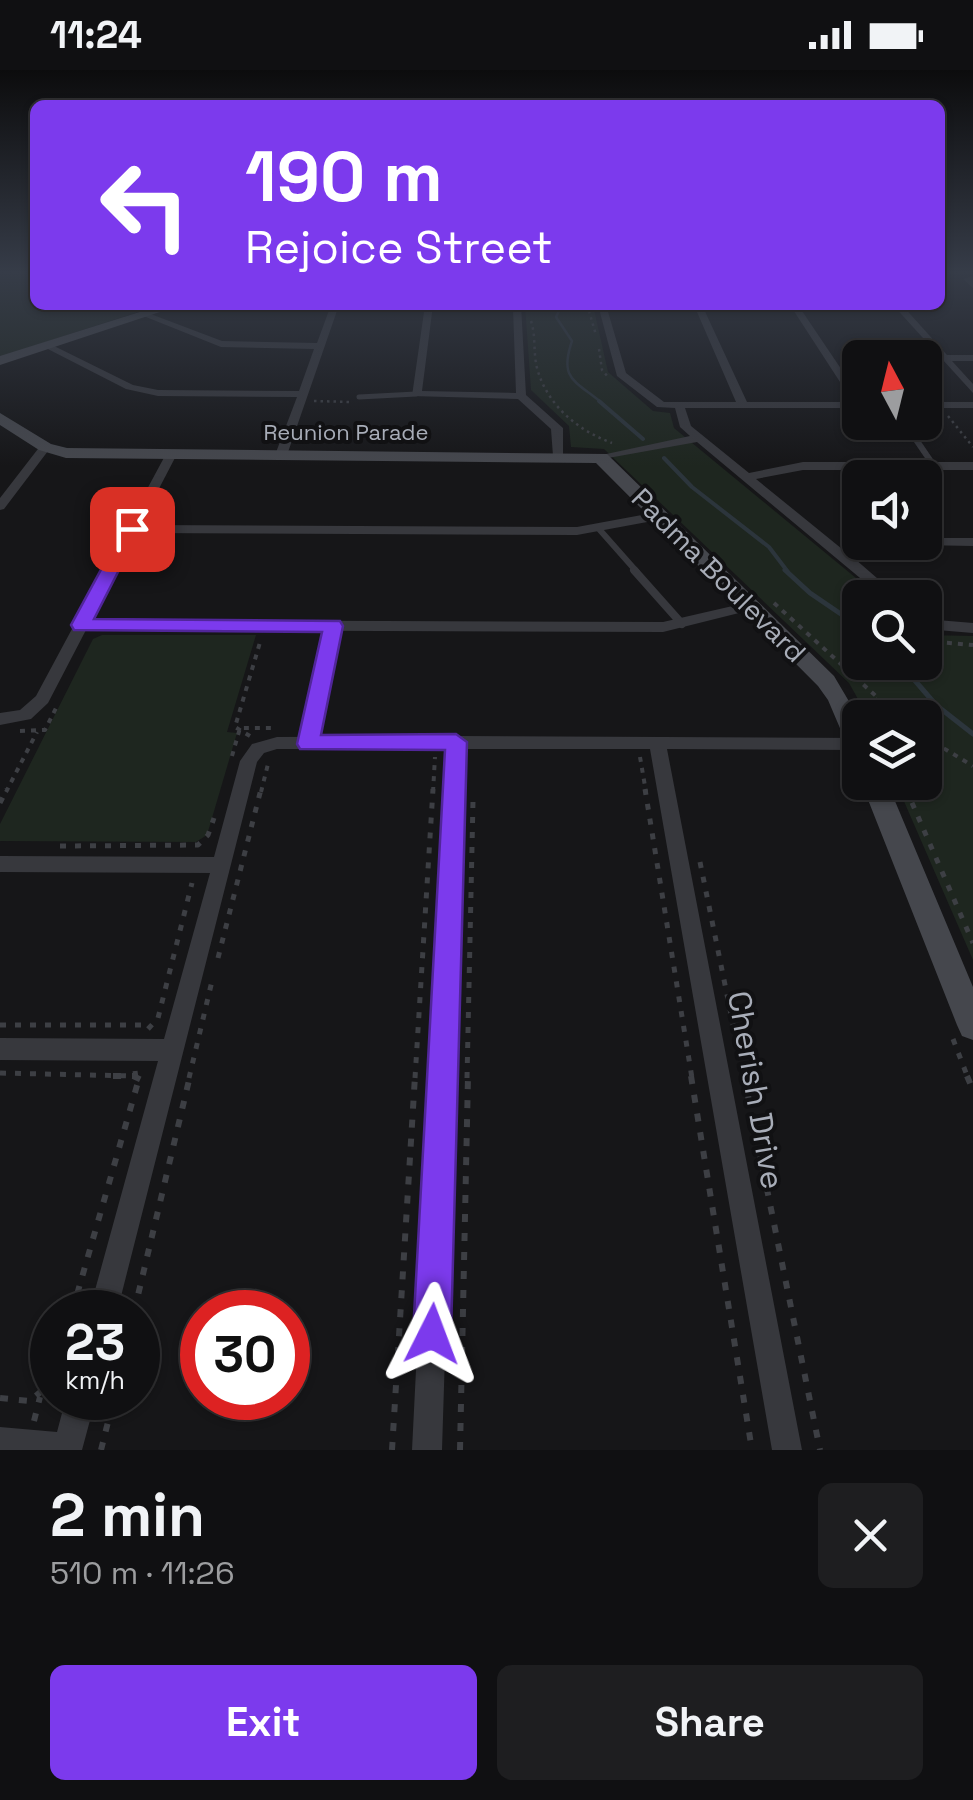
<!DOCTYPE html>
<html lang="en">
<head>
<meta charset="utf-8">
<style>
  body { margin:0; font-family:"Space Grotesk",sans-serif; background:#1e1e20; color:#f1f3f6; height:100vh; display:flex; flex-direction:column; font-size:38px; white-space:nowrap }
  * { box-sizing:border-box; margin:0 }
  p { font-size:32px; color:#9c9d9f }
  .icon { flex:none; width:55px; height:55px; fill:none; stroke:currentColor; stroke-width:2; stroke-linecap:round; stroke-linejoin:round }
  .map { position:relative; height:1380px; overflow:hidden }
  .details { display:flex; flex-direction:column; background:#101012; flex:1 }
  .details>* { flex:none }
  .hud { position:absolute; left:30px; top:30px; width:915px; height:210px; border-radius:15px; box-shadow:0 2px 8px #0004,0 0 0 2px #303032; background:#7c3aed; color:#fff; overflow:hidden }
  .needle { width:65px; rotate:353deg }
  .buttons { position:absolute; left:842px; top:270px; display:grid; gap:20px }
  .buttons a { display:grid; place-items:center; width:100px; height:100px; border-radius:15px; background:#101012; box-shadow:0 2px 8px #0004,0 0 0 2px #303032; font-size:50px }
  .speed { position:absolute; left:30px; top:1220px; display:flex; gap:20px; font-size:50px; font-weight:700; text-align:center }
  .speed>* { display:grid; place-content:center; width:130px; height:130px; border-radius:50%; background:#101012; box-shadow:0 2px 8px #0004,0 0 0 2px #303032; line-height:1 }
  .speed small { font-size:25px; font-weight:400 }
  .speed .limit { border:15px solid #d22; background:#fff; color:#111 }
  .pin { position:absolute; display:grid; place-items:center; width:85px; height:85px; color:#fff; margin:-42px; border-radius:20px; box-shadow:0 5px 15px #0006 }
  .me { position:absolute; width:110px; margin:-55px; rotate:3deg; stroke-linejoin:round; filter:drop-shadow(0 0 8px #0008) }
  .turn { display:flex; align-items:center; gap:35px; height:210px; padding:0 50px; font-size:45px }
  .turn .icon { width:130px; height:130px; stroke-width:2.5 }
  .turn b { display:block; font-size:70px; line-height:85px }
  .round { display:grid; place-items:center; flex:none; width:105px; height:105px; border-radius:15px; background:#1e1e20 }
  .head { display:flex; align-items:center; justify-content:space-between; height:170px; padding:0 50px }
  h1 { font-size:60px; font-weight:600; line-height:75px }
  .primary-button { display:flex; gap:20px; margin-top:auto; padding:20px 50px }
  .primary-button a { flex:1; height:115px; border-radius:15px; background:#7c3aed; color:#fff; font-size:40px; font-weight:600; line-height:115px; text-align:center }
  .primary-button a+a { background:#1e1e20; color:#f1f3f6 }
  .status { display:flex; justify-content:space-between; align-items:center; height:70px; padding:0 50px; background:#101012; direction:ltr }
  .status svg { height:28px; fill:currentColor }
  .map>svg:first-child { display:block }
  .green { fill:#1e261f }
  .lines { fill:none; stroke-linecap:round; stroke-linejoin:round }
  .stream-far2 { stroke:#2c353c; stroke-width:2.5 }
  .stream-far1 { stroke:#2c353c; stroke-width:4 }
  .stream { stroke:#2c353c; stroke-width:5 }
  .path-far3 { stroke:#3d3f44; stroke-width:2.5; stroke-dasharray:2.5 4; stroke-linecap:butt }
  .path-far2 { stroke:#3d3f44; stroke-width:4; stroke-dasharray:5 6; stroke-linecap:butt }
  .path-far1 { stroke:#3d3f44; stroke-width:5; stroke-dasharray:6 9; stroke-linecap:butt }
  .path { stroke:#3d3f44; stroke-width:6; stroke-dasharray:8 11; stroke-linecap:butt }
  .lane-far2 { stroke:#37383d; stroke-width:5 }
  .lane-far1 { stroke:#37383d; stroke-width:6 }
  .lane { stroke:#37383d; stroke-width:8 }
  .street { fill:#37383d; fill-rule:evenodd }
  .secondary { fill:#45474d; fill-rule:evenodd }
  .route { fill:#7c3aed; stroke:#51269a; stroke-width:2.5 }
  .labels { text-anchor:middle; stroke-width:8; stroke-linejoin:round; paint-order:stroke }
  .far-street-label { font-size:22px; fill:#a8adb8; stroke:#111113 }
  .street-label { font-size:28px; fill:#a8adb8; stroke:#111113 }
  .near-street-label { font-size:32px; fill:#a8adb8; stroke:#111113 }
</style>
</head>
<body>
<div class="status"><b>11:24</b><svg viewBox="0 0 49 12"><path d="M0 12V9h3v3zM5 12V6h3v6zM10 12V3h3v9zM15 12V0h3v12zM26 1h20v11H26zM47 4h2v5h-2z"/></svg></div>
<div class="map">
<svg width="973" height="1380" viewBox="0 0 973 1380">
  <rect width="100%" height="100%" fill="#161618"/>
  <path class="green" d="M0,203H35V235H159L0,287Z
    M525,235H593L608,302L653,341L670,343L674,358L879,527L860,528V592H925V565L973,566V890L896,713L925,712V648L868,647L849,613L604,379L571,377L569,356L531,320Z
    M102,565H256L227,662L237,663L207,765L196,772L0,771V754L93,569Z"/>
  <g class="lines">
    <path class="stream-far2" d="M562,235L556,247L572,271C559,309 574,310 602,333"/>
    <path class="stream-far1" d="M599,331L643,369
      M664,388L692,417L769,477L788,502"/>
    <path class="stream" d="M785,500L810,523L860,557
      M899,592L936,635L973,664"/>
    <path class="path-far3" d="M589,241L596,265
      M531,251C536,266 533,282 537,298C547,335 577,360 612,373
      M599,279L602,300L608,307
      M314,331L350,332
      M948,346L973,377"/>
    <path class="path-far2" d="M774,533L900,648
      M925,571L973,575
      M875,648L870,636L878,629
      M20,661L45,660L56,638
      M250,666L235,657L261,569
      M925,667L973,696
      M232,686L240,658H271
      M640,687L646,722
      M845,689L852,708
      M903,712L907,722
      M6,722L37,662
      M261,722L268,694
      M433,722L435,687"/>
    <path class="path-far1" d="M645,719L692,1008
      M906,719L973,873
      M0,733L7,719
      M60,776L198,775L208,765L214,748
      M700,792L744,1008
      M218,888L261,719
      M0,955H149
      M148,959L158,948L192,813
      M953,969L968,1008
      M135,1001L136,1008
      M0,1003L133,1006
      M189,1008L212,911
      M415,1008L433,719
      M467,1008L473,731"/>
    <path class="path" d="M113,1006H133
      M133,1006L146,1012
      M691,1006L752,1380
      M744,1006L820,1380
      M967,1006L973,1020
      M72,1242L138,1012
      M134,1242L190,1006
      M0,1328L30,1331L52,1312
      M34,1351L40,1327
      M101,1380L114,1328
      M392,1380L415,1006
      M460,1380L468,1006"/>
    <path class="lane-far2" d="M359,327L416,324"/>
    <path class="lane-far1" d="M904,352L934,396
      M599,459L637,502"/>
    <path class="lane" d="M634,500L682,554
      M308,673L333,556"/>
    <path class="street" d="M973,206V218L963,209Z
      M331,235H339L287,385L281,388L275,385L297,327L158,326L126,319L42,276L50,274L133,315L158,320L299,321L314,279L221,277L141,245L148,243L222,271L317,273Z
      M425,235H433L422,321L516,323L513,238L508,235H521L526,325L563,358V388L553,386L551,359L518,329L412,326Z
      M598,235H606L626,303L664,332H736L694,235H702L747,332H853L790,235H798L860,327V338H685L691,356L749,403L803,392H973V400H803L756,409L847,483L888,472H912L855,489L900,528H884L697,372L597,390V386L690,366L680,357L675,338L657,337L617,306Z
      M893,235H902L947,285H973V291H952L973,314V323Z
      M925,332H973V338H925Z
      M41,375L51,377L4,439L0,440V428Z
      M167,382L177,384L140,455L577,457L658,442L664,446L658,450L577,465L136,463L91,550L663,552L750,532L757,536L755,539L663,562L86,560L48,633L31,649L0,655V643L20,640L36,626Z
      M925,468H973V476L920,475L919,472H925Z
      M925,549L973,553V563L925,559Z
      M456,666L860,668L858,680L667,679L802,1380H772L650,679H464L442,1380H412L447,679H277L264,683L257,692L117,1242H89L158,991L0,990V968L164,969L210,803L0,802V786L214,787L240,691L252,674L277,667Z
      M66,1328H96L82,1380H0V1357L57,1362Z"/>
    <path class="secondary" d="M162,235H181L0,295V286Z
      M0,343L51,374L67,378L607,384L834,606L860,650V687L851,684L828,630L818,616L596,393L66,388L39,380L0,355Z
      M861,712H887L973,917V970L962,966L957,955Z"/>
  </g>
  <linearGradient id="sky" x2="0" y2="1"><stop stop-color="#0c0c0d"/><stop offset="0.51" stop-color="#363c48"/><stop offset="1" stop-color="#363c48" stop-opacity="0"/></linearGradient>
  <rect width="973" height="396" fill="url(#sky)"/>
  <path class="route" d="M132,454L140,459L94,549L340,551L343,556L321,665L456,664L467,672L451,1264L445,1278L432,1283L419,1278L413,1264L445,680L300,679L297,674L322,562L74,560L71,555L123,459Z"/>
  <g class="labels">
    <g class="far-street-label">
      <text x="346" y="370">Reunion Parade</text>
    </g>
    <g class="street-label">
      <text transform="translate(719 505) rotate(45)" y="10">Padma Boulevard</text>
    </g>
    <g class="near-street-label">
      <text transform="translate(756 1020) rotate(80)" y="11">Cherish Drive</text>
    </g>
  </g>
</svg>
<div class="buttons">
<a><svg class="needle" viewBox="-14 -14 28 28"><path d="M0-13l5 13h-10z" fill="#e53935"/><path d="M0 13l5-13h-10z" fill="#9c9d9f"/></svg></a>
<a><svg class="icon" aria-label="sound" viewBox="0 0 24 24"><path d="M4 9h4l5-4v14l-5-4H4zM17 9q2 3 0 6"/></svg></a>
<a><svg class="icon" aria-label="search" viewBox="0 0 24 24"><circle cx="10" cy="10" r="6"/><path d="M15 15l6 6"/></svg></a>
<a><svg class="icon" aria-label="layers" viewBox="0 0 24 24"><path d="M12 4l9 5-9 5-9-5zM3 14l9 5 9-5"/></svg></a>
</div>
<div class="speed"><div>23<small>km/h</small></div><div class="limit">30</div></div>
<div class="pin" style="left:132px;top:459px;background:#d93025"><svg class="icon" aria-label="arrive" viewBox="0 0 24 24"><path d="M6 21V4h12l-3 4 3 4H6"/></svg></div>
<svg class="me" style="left:432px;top:1264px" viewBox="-20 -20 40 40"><path d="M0-17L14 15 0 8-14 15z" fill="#7c3aed" stroke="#fff" stroke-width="4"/></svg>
<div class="hud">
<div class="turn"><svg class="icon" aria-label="left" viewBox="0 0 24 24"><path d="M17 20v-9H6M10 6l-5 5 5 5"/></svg><div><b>190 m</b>Rejoice Street</div></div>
</div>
</div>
<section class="details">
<div class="head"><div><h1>2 min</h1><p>510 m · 11:26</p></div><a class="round"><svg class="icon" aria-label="close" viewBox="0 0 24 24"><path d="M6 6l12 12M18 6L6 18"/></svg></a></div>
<div class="primary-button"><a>Exit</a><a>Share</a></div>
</section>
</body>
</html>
